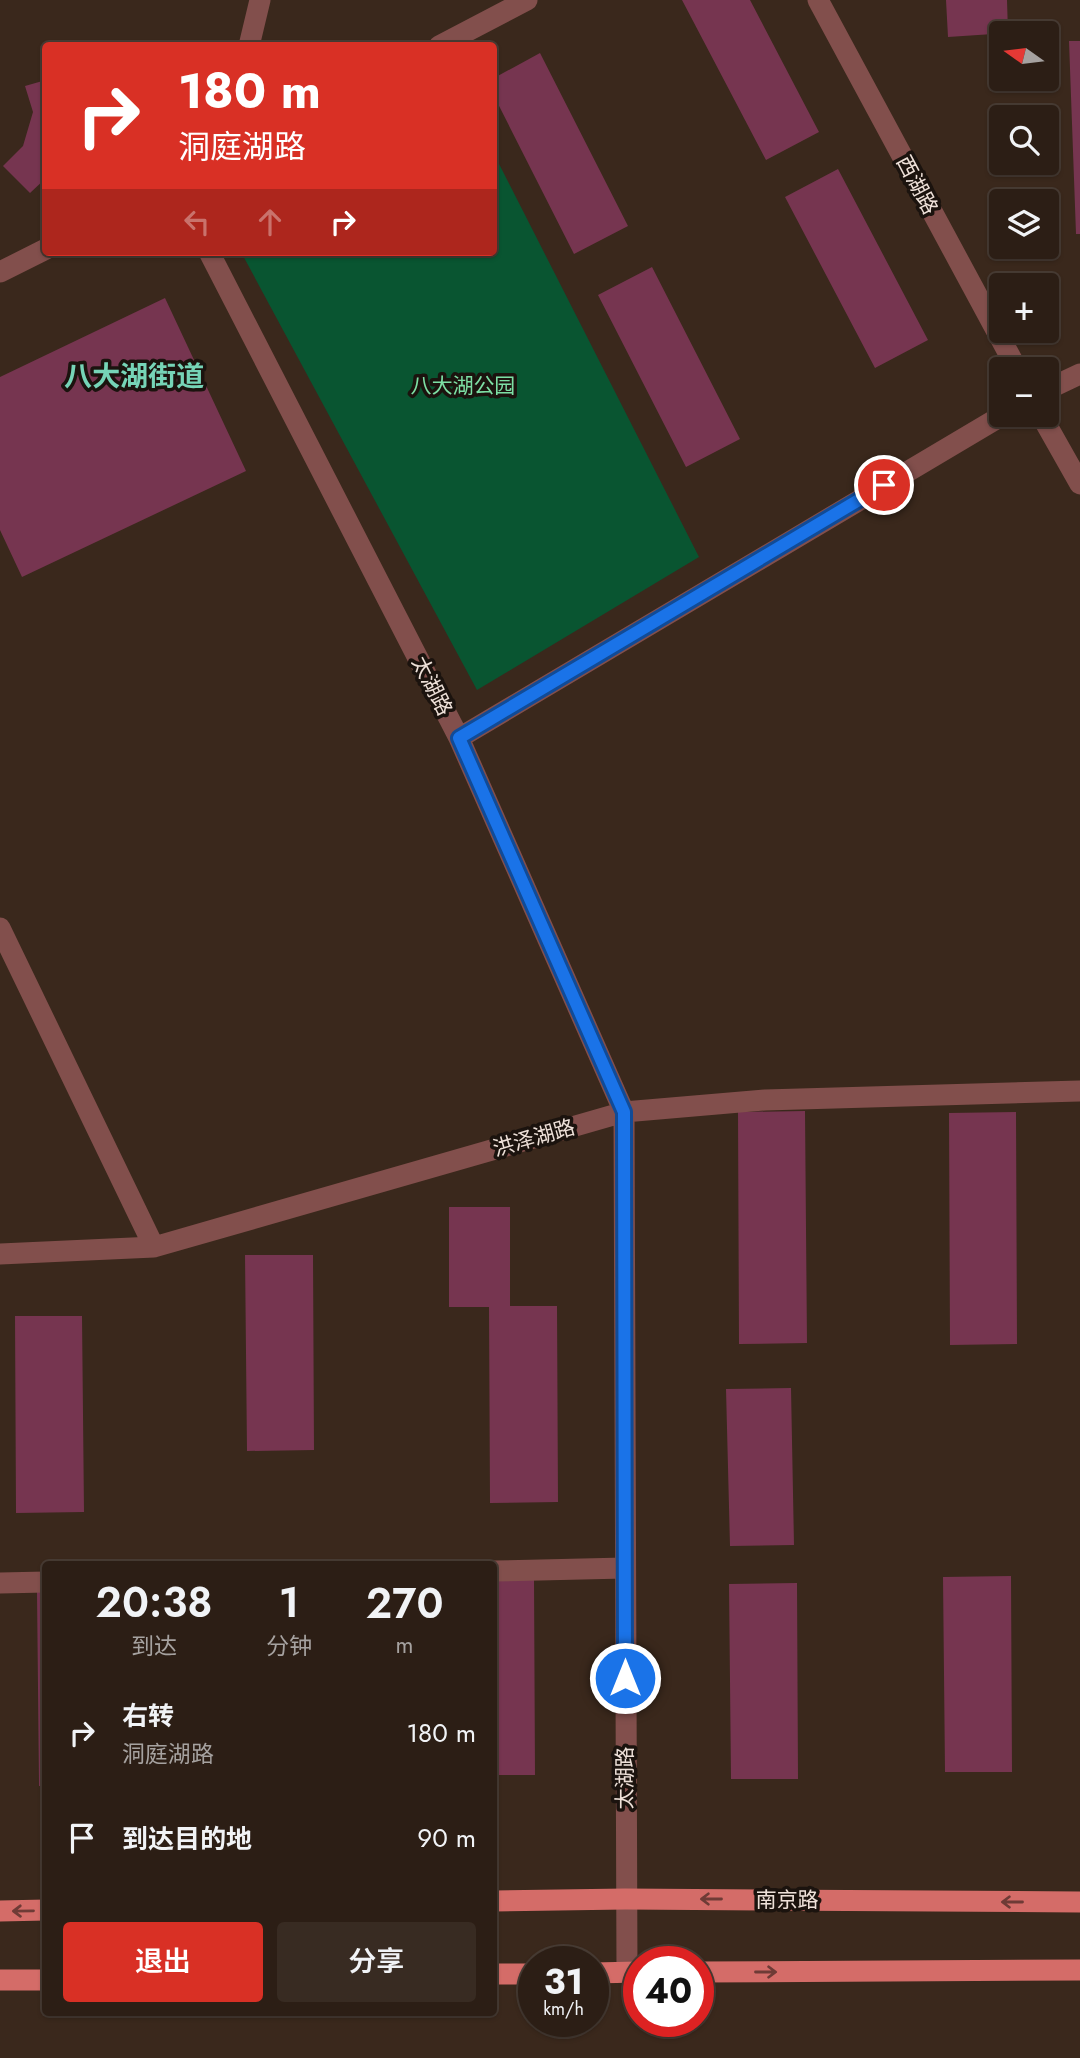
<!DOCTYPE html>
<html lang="zh">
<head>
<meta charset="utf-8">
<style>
  body { margin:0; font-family:Jost,"Noto Sans SC",sans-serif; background:#382b22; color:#f1f3f6; height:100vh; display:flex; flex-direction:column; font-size:26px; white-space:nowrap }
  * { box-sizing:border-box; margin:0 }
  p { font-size:23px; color:#a6a2a0 }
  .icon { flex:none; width:38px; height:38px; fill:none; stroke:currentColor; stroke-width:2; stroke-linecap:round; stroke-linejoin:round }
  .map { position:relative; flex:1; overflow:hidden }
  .drawer { position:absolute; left:42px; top:1561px; width:455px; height:455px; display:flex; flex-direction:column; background:#2c1e15; border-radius:7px; box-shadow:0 2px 5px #0004,0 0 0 2px #483c34 }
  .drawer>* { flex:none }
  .top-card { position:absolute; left:42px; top:42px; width:455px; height:214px; border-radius:7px; box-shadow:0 2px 5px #0004,0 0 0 2px #483c34; background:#d93025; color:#fff; overflow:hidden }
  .needle { width:46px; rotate:284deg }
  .controls { position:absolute; left:989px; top:21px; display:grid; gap:14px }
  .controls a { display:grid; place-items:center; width:70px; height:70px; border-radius:7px; background:#2c1e15; box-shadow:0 2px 5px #0004,0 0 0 2px #483c34; font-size:35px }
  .speed { position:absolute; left:518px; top:1946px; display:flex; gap:14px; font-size:35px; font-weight:700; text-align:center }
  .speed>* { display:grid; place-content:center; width:91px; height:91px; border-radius:50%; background:#2c1e15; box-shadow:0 2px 5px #0004,0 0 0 2px #483c34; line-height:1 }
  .speed small { font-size:18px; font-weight:400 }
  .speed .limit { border:10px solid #d22; background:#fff; color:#111 }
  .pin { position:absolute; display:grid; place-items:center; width:60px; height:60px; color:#fff; margin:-30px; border:4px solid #fff; border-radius:50%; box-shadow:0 2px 7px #0007 }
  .me { position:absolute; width:77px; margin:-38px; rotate:0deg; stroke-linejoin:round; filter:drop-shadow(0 0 5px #0008) }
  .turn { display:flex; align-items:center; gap:24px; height:147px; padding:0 21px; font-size:32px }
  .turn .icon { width:91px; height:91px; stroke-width:2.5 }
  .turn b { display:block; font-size:49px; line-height:60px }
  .lanes { display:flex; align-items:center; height:66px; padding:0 21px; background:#0003; justify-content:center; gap:35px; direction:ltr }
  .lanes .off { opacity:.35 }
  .eta { display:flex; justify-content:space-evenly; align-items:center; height:119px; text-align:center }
  .eta b { font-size:42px; font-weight:600; line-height:49px }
  .cta { display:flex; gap:14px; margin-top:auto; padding:14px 21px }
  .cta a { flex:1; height:80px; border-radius:7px; background:#d93025; color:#fff; font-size:28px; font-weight:600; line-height:80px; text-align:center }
  .cta a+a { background:#382b22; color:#f1f3f6 }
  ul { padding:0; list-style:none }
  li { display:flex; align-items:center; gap:21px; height:105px; padding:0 21px }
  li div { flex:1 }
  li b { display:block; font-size:26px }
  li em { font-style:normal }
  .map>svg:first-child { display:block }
  .green { fill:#095531 }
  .building { fill:#763550 }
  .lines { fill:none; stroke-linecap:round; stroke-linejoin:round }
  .minor { stroke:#824f4c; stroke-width:21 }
  .major { stroke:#d46c68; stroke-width:21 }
  .oneway { stroke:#6e3b36 }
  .route-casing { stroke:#114b97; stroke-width:18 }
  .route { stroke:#1a73e8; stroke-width:12 }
  .labels { text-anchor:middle; stroke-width:7; stroke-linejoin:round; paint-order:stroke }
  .street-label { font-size:21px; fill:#eee1d9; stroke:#1b130e }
  .park-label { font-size:21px; fill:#7ddfa4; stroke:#1b130e }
  .district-label { font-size:28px; font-weight:bold; fill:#76d4b7; stroke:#1b130e }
</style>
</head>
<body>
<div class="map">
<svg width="1080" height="2058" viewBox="0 0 1080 2058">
  <rect width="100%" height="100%" fill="#3a281c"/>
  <path class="green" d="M494,154L699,557L477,690L241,252H494Z"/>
  <path class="building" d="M682,0H750L819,132L766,160Z
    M946,0H1007L1008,33L948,37Z
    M1069,41H1080V234H1076Z
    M540,53L628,226L574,254L494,96V78Z
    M46,80V178L30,193L3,166L23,146L33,112L25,86Z
    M838,169L928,340L875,368L785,197Z
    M652,267L740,439L686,467L598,295Z
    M165,298L246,471L22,577L0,530V377Z
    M805,1111L807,1343L739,1344L738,1112Z
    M1016,1112L1017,1344L950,1345L949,1113Z
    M449,1207H510V1306H557L558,1502L490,1503L489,1307H449Z
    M245,1255H313L314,1450L247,1451Z
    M15,1316H82L84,1512L16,1513Z
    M791,1388L794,1545L730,1546L726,1389Z
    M1011,1576L1012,1772H945L943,1577Z
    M534,1578L535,1775H494V1579Z
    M797,1583L798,1779H731L729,1584Z
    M46,1589V1786H39L37,1590Z"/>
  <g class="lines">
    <path class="minor" d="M818,0L1017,369
      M249,46L260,0
      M439,46L527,0
      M209,252L459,738L624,1112L627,1972
      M0,272L46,249
      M1046,390L1080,374
      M1041,415L1080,484
      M459,738L1003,415
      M0,928L154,1247
      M0,1254L154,1247L624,1112L765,1100L1080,1091
      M494,1571L625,1568
      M0,1583L46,1582"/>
    <path class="major" d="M494,1901L625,1899L1080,1902
      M0,1911L46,1910
      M698,1972L1080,1970
      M593,1973L639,1972
      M494,1974H534
      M0,1980H46"/>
  </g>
  <defs><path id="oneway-shaft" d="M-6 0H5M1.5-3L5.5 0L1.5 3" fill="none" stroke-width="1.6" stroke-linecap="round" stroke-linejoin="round" transform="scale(1.75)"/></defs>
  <g class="oneway">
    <use href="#oneway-shaft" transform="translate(711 1899) rotate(-180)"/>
    <use href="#oneway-shaft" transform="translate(1012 1902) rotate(-180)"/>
    <use href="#oneway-shaft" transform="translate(23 1911) rotate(179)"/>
    <use href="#oneway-shaft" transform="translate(766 1972)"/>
  </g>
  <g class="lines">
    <defs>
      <path id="route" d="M625,1678L624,1112L459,738L884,485"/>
    </defs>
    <use href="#route" class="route-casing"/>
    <use href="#route" class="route"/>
  </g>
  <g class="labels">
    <g class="street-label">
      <text transform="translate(917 185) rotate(62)" y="7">西湖路</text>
      <text transform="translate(432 686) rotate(63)" y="7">太湖路</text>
      <text transform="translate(534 1138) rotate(-16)" y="7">洪泽湖路</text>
      <text transform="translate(625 1778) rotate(-90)" y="7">太湖路</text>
      <text x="787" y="1907">南京路</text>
    </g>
    <g class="park-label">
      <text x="463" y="393">八大湖公园</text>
    </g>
    <g class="district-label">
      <text x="134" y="386">八大湖街道</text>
    </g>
  </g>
</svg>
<div class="controls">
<a><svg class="needle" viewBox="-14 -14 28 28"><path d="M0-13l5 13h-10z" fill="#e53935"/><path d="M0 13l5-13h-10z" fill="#a6a2a0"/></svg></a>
<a><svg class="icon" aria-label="search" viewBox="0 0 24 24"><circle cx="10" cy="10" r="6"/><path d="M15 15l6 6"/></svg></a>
<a><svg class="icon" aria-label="layers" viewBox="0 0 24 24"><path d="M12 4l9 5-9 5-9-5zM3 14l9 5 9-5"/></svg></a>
<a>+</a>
<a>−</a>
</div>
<div class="speed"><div>31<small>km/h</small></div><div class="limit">40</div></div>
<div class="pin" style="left:884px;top:485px;background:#d93025"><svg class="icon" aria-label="arrive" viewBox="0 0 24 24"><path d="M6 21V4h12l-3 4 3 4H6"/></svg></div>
<svg class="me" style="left:625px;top:1678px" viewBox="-20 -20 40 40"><circle r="17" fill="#1a73e8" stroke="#fff" stroke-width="3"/><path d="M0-11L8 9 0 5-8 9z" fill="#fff"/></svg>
<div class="top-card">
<div class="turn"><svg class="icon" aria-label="right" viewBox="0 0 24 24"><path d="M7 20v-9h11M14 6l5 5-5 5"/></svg><div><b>180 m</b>洞庭湖路</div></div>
<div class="lanes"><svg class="icon off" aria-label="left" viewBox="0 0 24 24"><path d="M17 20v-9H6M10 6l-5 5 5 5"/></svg><svg class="icon off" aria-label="ahead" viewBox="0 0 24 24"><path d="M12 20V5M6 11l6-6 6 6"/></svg><svg class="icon" aria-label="right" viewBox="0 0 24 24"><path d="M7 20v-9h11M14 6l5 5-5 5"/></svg></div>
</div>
<section class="drawer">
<div class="eta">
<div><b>20:38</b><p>到达</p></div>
<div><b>1</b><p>分钟</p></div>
<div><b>270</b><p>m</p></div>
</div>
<ul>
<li><svg class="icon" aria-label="right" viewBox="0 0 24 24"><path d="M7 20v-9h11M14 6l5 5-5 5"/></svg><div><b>右转</b><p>洞庭湖路</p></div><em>180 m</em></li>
<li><svg class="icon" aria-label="arrive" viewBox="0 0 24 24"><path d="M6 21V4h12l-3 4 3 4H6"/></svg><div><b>到达目的地</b></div><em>90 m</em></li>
</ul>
<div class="cta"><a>退出</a><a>分享</a></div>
</section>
</div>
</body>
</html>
